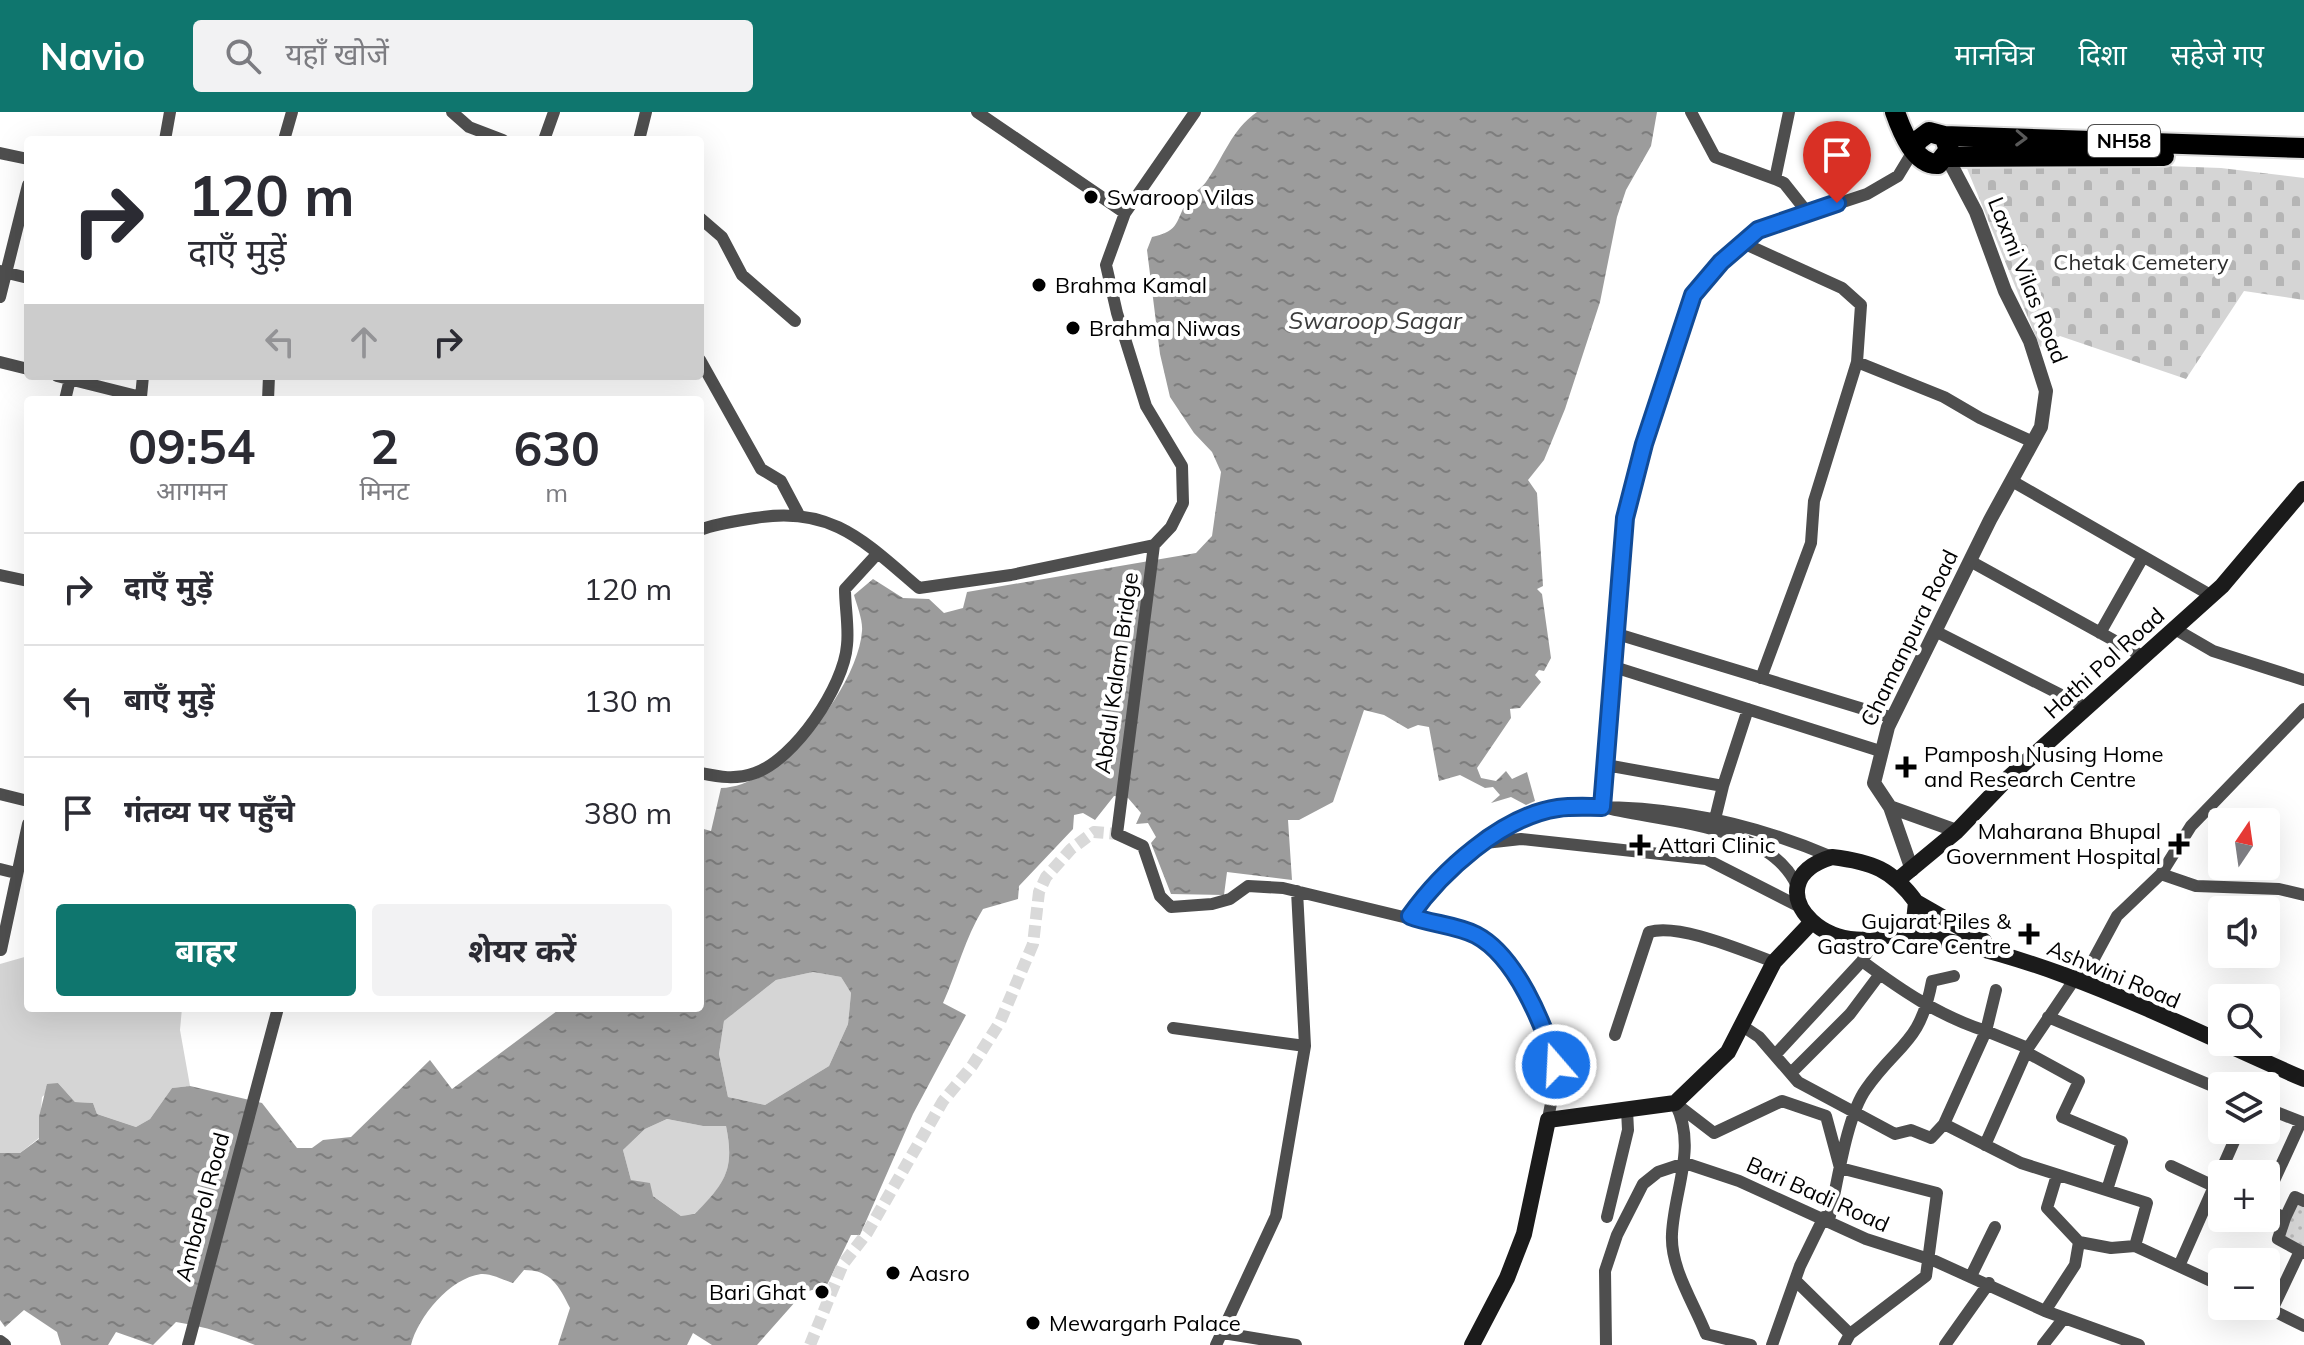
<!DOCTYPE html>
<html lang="hi">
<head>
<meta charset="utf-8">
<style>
  body { margin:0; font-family:Mulish,"Noto Sans Devanagari",sans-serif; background:#f2f2f3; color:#2b2b33; height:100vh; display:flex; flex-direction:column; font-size:30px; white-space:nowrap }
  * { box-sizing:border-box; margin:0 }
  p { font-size:26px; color:#7c7c81 }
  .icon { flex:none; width:44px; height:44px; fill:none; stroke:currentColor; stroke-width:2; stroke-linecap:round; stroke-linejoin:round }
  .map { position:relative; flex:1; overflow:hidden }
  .sheet { position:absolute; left:24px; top:284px; width:680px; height:616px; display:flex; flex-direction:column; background:#fff; border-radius:8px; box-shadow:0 8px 32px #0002 }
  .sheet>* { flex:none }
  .hud { position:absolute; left:24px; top:24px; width:680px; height:244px; border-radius:8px; box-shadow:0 8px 32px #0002; background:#fff; color:#2b2b33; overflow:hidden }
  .needle { width:52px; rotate:13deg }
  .controls { position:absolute; left:2208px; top:696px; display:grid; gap:16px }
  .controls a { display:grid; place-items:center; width:72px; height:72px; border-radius:8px; background:#fff; box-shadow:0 8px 32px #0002; font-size:40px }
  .pin { position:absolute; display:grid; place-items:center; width:68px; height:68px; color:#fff; margin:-82px -34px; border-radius:50% 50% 50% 0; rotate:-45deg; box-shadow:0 0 8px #0007 }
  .pin .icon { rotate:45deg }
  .me { position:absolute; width:88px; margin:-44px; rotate:341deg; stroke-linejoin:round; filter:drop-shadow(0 0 6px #0008) }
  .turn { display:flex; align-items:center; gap:28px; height:168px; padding:0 32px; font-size:36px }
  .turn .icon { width:104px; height:104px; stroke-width:2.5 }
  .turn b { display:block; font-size:56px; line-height:68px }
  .lanes { display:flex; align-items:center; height:76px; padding:0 32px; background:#0003; justify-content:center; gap:40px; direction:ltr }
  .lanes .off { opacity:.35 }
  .eta { display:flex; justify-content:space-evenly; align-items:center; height:136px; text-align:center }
  .eta b { font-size:48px; font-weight:700; line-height:56px }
  .button { display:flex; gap:16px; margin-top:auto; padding:16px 32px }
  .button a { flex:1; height:92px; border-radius:8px; background:#0f766e; color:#fff; font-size:32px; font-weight:700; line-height:92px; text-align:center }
  .button a+a { background:#f2f2f3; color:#2b2b33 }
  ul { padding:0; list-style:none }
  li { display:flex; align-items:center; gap:24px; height:112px; padding:0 32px; border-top:2px solid #e1e1e2 }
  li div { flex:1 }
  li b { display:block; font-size:30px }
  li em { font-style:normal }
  header { display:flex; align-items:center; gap:48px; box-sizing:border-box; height:112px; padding:0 40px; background:#0f766e; color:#fff }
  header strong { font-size:38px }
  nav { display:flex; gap:44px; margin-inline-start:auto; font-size:28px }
  .search { width:560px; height:72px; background:#f2f2f3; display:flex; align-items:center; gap:20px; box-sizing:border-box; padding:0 28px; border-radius:8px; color:#7c7c81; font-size:30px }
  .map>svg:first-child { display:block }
  .green { fill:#d5d5d5 }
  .cemetery { fill:url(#cemetery-stones) }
  .park { fill:url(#park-dots) }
  .water { fill:url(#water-ripples); fill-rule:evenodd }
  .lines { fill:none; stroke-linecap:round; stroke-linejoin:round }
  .minor-tunnel { stroke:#d9d9d9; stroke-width:12; stroke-dasharray:12 6; stroke-linecap:butt }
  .trunk-casing { stroke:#dbdbdb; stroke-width:24 }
  .minor { stroke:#4e4e4e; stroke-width:12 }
  .tertiary { stroke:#4e4e4e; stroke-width:14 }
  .secondary { stroke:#1b1b1b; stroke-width:16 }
  .trunk { stroke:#000; stroke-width:20 }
  .oneway { stroke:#595959 }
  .route-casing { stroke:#114b97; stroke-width:20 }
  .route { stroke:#1a73e8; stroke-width:14 }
  .poi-dot { fill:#000; stroke:#fff; stroke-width:3 }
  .labels { text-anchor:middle; stroke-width:8; stroke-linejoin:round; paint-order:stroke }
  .shield { fill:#fff; stroke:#4c4c4c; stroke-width:2 }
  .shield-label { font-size:20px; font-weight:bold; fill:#000 }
  .poi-label { font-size:22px; fill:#000; stroke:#fff; text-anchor:start }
  .park-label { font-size:22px; fill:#2c2c2c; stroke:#fff }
  .street-label { font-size:22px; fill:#000; stroke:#fff }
  .water-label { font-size:24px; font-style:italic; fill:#3d3d3d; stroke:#fff }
</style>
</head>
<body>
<header>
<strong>Navio</strong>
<div class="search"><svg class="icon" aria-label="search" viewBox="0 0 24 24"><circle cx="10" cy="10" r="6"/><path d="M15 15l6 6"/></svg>यहाँ खोजें</div>
<nav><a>मानचित्र</a><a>दिशा</a><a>सहेजे गए</a></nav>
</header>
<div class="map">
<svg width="2304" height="1233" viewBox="0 0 2304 1233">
  <defs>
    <pattern id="cemetery-stones" width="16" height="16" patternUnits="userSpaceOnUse" patternTransform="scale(2)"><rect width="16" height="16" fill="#d5d5d5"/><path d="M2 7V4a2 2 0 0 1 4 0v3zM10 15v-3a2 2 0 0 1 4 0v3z" fill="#b5b5b5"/></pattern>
    <pattern id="park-dots" width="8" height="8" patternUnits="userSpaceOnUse" patternTransform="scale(2)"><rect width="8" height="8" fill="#d5d5d5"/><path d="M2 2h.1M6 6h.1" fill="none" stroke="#b5b5b5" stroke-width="1.8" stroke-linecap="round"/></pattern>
    <pattern id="water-ripples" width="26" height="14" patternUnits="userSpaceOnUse" patternTransform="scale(2)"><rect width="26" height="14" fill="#9c9c9c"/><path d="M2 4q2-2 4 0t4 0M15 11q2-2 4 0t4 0" fill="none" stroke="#7d7d7d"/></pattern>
  </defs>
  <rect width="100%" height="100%" fill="#fff"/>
  <path class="green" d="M28,844V896H182L180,918L190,974L172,976L150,1007L136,1015L97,1002L93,991L75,990L58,971L42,985L39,1026L20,1041H0V852Z
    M813,860L841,865L851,881L848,912L829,954L765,993L728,985L719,942L724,909L776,868Z
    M667,1007L703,1014H726C735,1058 725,1071 695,1103L681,1104L631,1068L623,1038L645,1017Z"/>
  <path class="cemetery" d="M2083,51L2221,56L2304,66V188L2244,179L2186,267L2060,224L2040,235L1966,54Z"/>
  <path class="park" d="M2296,1090L2304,1093V1136L2282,1126Z"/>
  <path class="water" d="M1257,0H1657L1651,34L1626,78L1617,105L1600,190L1565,297L1544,348L1528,368L1537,381L1543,474L1537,477L1542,482L1551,546L1544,559L1539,558L1535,563L1541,570L1520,596L1510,597L1511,606L1477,656L1481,666L1496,669L1506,659L1512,667L1527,660L1535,689L1526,693L1511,685L1491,691L1500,683L1493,675L1485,676L1460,663L1439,669L1429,615L1418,613L1408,617L1384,603L1364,598L1333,690L1299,708H1288L1292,768L1227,760L1224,783L1171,782L1151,731L1156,725L1148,711L1136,712L1141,701L1128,686L1114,684L1095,708L1083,701L1074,703L1073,717L1019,774L1018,787L983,797C965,826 957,860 943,891L966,903L913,1002L860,1123H851L827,1173L803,1181L757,1233H712L693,1221L687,1233H558L570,1196C559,1174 551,1158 524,1158L513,1171C504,1168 490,1161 481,1162C450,1166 418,1205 411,1233H255C227,1222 207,1215 176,1210L153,1233L116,1220L108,1233H61L57,1220L24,1198L5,1215L0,1208V1041H20L39,1027V1005L47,972L58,971L75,990L93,991L97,1002L136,1015L150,1007L172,976L190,974L262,991L297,1036H312L323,1028L351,1025L430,948L452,977L561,896H700V716L711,719L721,676C778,676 858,576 862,519C863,508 857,494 854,483L873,467L903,486L929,487L944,501L963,496L967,480L1196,441L1212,424L1221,360L1212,340L1194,321L1170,285L1160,242L1147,138L1152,125C1181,119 1175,108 1188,88C1192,81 1201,77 1206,70C1224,45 1231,18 1257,0ZM813,860L841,865L851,881L848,912L829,954L765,993L728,985L719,942L724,909L776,868ZM667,1007L703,1014H726C735,1058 725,1071 695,1102L681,1104L653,1084L650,1071L631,1068L623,1038L645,1017Z"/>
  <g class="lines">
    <path class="minor-tunnel" d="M810,1233L843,1152L867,1121L943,989L972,954L1000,910L1033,832L1039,780L1046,765L1071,737L1094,720L1117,722"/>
    <defs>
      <path id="trunk" d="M1895,0C1902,20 1915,53 1938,52L1949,38L1944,24L1929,20L1917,29L1915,36
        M1944,24L2304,36
        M1947,45L2164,44"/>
    </defs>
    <use href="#trunk" class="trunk-casing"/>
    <path class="minor" d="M452,0L469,15L503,28
      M977,0L1125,101
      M1691,0L1715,45L1775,67
      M1789,0L1775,67L1784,71L1807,100
      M165,28L170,0
      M284,28L292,0
      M544,28L554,0
      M639,28L646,0
      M0,41L28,47
      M700,106L722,125L742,163L795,209
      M1743,131L1842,176L1861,193L1857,250L1814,389L1811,431L1761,566
      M0,159L28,166
      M0,185L28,73
      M700,248L761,357L781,369L798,401
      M0,250L28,257
      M1857,250L1944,285L1980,306L2033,330
      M57,264L141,285L143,264
      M65,288L70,267
      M268,288L269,264
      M2012,369L2212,484
      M700,418C718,411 736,409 755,406C831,393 864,429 919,476L1011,463L1154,433L1171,415L1183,391L1182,354L1146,294L1117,201L1106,153L1125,101L1195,0
      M1154,433L1117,722L1143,734L1160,784L1171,795L1212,792L1230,787L1248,774L1283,776L1474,822C1508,845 1551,910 1556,952C1558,969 1550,991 1548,1008
      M1970,449L2144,545
      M0,463L28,469
      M2175,517L2213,539L2304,568
      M1935,519L2087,596
      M1614,521L1893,606
      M2100,521L2143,445
      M1611,554L1880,639
      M1606,653L1723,674L1748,597
      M700,661C720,665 735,668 755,661C795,647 844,574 847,533C849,515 845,495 845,477L878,441
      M0,682L28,689
      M1715,707L1723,674
      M1485,731L1521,727L1706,747L1800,795
      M0,757L16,761
      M2161,762L2196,774L2279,777L2304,783
      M1797,774C1770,712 1661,710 1602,695L1625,406L1644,332L1693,183L1721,150L1758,118L1867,82L1898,64L1915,36
      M1410,804C1446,754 1494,714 1553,697C1566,693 1583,695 1596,695C1678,695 1757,713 1832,745
      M1875,828L1862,849C1901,878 1939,904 1986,919L1996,878
      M1,838L28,712
      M2048,905L2222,978
      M1744,915L1759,925L1798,970L1895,1022L1911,1018L1931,1026L1944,1012L1986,919L2028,936L2074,868L2090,854L2117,804L2161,762L2191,714L2304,597
      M1173,916L1305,934
      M1615,923L1649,820C1680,811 1743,839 1774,850
      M2026,940L2079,969L2062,1005L2122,1030L2107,1078
      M1776,942L1862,849
      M1792,960L1850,902L1880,862
      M1675,991L1714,1021L1782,989L1826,1004L1840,1056L1937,1081L1926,1164L1850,1222
      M1676,993C1697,1036 1674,1078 1672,1122C1670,1156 1694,1191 1706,1222L1751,1233
      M2266,996L2304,1011
      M1944,1012L2021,1051L2147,1091L2135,1134
      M1985,1033L2028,936
      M2171,1054L2222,1078
      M2057,1063L2047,1096L2079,1130
      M2266,1086L2301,1010
      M2266,1097L2285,1106L2278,1127L2300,1139
      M1607,1105L1628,1018L1627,998
      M2285,1106L2295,1085L2304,1089
      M1829,1108C1837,1074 1846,1005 1866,977C1898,931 1920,933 1932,869L1954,864
      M2135,1134L2222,1174
      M2179,1154L2239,1018
      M1971,1164L1995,1115
      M1795,1168L1850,1222L1844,1233
      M2264,1194L2304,1214
      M2272,1198L2300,1139L2304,1141
      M2045,1199L2075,1153L2079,1130L2111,1136L2135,1134
      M1223,1221L1296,1233
      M188,1233L278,896
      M1216,1233L1276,1104L1305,934L1297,779
      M1606,1233L1605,1159L1617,1123L1643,1072L1658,1060L1685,1051L1739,1069L1866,1127L1935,1149L2045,1199L2139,1233
      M1772,1233L1800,1154L1824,1105
      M1945,1233L1989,1171
      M2043,1233L2064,1206"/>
    <path class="tertiary" d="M1947,45L1976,100L2005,179L2030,229L2046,279L2041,315L1990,408L1888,615L1874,671L1890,695L1957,719
      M1890,695L1912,758
      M0,1230L4,1233"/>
    <path class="secondary" d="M1832,745C1872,750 1892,757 1916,790L1914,809C1836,868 1746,771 1832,745Z
      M1899,767L1957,719L2006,668L2222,474L2304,377
      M1916,790L1984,829
      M1899,821C2041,838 2174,911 2304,967
      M1472,1233L1507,1166L1524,1122L1548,1008L1675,991L1728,940L1774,850L1810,812"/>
    <use href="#trunk" class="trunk"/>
  </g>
  <defs><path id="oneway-chevron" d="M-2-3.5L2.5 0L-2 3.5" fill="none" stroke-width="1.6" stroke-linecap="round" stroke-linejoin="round" transform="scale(2)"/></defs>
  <use class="oneway" href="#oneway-chevron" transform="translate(2021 26) rotate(2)"/>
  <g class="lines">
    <defs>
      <path id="route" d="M1556,953C1543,911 1516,844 1476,823C1456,813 1431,812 1410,804C1441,760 1502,704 1558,696C1572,694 1587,695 1602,695L1625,406L1644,332L1693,183L1721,150L1758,118L1837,91"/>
    </defs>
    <use href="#route" class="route-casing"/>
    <use href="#route" class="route"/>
  </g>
  <g class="poi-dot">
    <circle cx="1091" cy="85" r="8"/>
    <circle cx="1039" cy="173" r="8"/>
    <circle cx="1073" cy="216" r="8"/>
    <path d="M1902 643h8v8h8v8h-8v8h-8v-8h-8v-8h8z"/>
    <path d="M2175 720h8v8h8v8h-8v8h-8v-8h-8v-8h8z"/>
    <path d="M1636 721h8v8h8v8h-8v8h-8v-8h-8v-8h8z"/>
    <path d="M2025 810h8v8h8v8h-8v8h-8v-8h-8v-8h8z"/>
    <circle cx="893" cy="1161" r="8"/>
    <circle cx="822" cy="1180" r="8"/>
    <circle cx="1033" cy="1211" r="8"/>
  </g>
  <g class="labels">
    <rect class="shield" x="2088" y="13" width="72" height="32" rx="6"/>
    <g class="shield-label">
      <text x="2124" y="36">NH58</text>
    </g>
    <g class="poi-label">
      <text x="1107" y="93">Swaroop Vilas</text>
      <text x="1055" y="181">Brahma Kamal</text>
      <text x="1089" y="224">Brahma Niwas</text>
      <text x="1924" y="650">Pamposh Nusing Home<tspan x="1924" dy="25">and Research Centre</tspan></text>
      <text x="2161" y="727" text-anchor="end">Maharana Bhupal<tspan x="2161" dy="25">Government Hospital</tspan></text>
      <text x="1658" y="741">Attari Clinic</text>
      <text x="2011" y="817" text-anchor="end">Gujarat Piles &amp;<tspan x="2011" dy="25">Gastro Care Centre</tspan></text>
      <text x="909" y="1169">Aasro</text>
      <text x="806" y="1188" text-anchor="end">Bari Ghat</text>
      <text x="1049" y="1219">Mewargarh Palace</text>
    </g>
    <g class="park-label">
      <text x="2141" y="158">Chetak Cemetery</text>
    </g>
    <g class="street-label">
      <text transform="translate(2028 168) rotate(68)" y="8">Laxmi Vilas Road</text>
      <text transform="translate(1909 526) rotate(-64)" y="8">Chamanpura Road</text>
      <text transform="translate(2104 551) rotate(-42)" y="8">Hathi Pol Road</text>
      <text transform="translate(1116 561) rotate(-82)" y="8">Abdul Kalam Bridge</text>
      <text transform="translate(2114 862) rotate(23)" y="8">Ashwini Road</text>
      <text transform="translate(1818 1082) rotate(24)" y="8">Bari Badi Road</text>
      <text transform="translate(202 1095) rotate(-75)" y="8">AmbaPol Road</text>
    </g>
    <g class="water-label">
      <text x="1375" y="217">Swaroop Sagar</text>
    </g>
  </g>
</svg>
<div class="controls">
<a><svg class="needle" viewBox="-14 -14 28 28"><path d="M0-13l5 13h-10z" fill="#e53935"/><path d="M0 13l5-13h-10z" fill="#7c7c81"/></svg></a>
<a><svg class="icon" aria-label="sound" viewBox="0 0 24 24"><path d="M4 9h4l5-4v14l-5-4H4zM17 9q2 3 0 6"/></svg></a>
<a><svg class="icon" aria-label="search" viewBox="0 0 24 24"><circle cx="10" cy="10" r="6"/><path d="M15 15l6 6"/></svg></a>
<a><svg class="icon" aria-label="layers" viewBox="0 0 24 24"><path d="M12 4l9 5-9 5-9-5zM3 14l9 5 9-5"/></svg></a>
<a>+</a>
<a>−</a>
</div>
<div class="pin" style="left:1837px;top:91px;background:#d93025"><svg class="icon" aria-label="arrive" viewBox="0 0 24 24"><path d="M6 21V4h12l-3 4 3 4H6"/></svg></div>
<svg class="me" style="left:1556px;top:953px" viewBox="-20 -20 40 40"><circle r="17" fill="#1a73e8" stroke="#fff" stroke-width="3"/><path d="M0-11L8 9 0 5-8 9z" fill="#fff"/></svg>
<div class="hud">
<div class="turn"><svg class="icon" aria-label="right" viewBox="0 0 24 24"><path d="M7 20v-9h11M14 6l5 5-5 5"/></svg><div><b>120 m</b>दाएँ मुड़ें</div></div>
<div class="lanes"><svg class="icon off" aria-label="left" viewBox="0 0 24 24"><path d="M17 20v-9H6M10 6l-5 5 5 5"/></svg><svg class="icon off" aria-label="ahead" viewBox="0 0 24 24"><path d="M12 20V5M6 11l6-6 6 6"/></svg><svg class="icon" aria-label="right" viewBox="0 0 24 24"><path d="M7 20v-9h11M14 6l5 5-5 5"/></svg></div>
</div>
<section class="sheet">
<div class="eta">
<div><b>09:54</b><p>आगमन</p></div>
<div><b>2</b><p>मिनट</p></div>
<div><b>630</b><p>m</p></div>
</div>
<ul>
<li><svg class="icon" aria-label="right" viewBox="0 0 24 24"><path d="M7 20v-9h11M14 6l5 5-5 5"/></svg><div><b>दाएँ मुड़ें</b></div><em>120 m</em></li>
<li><svg class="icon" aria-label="left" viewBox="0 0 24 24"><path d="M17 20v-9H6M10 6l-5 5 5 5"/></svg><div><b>बाएँ मुड़ें</b></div><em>130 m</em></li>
<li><svg class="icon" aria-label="arrive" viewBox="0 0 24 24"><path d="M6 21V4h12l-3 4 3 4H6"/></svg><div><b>गंतव्य पर पहुँचे</b></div><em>380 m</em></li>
</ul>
<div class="button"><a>बाहर</a><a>शेयर करें</a></div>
</section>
</div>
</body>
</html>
